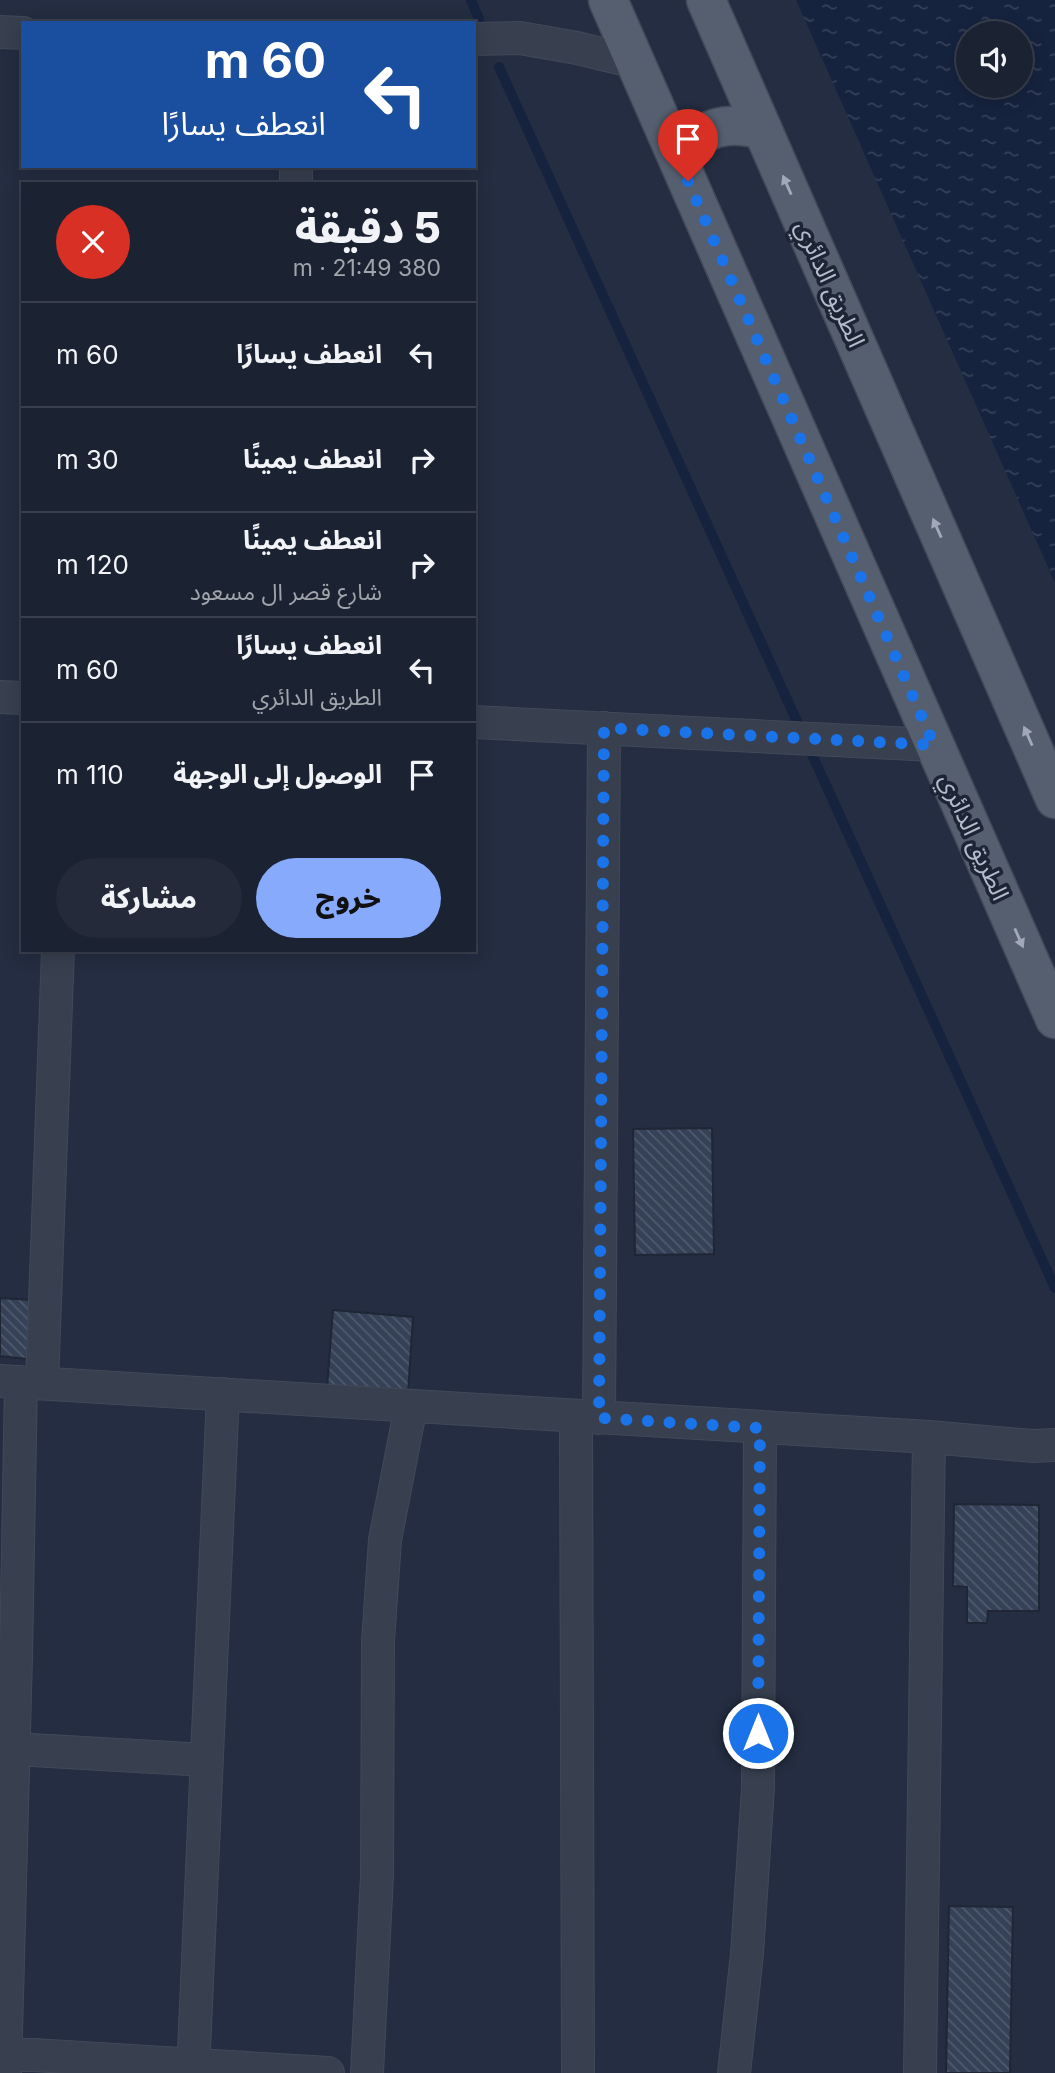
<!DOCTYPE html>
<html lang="ar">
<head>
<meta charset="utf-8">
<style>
  body { margin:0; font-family:Inter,"Noto Sans Arabic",sans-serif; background:#242a39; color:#f1f3f6; direction:rtl; height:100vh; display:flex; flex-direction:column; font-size:26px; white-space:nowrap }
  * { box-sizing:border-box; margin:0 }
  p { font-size:23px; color:#a0a4ab }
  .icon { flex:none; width:38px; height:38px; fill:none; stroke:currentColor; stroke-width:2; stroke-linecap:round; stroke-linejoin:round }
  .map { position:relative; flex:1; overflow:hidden; direction:ltr }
  .sheet { position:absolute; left:21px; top:182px; width:455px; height:770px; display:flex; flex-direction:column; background:#1b2231; border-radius:0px; box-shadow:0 4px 18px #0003,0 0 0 2px #393f4d; direction:rtl }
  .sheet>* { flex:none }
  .top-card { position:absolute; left:21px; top:21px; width:455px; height:147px; border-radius:0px; box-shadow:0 4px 18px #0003,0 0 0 2px #393f4d; direction:rtl; background:#1a4fa0; color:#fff; overflow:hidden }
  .buttons { position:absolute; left:956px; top:21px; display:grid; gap:14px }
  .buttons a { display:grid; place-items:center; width:77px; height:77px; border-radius:50%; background:#1b2231; box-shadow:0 4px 18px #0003,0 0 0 2px #393f4d; font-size:35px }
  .pin { position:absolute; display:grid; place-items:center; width:60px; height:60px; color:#fff; margin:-72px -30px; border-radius:50% 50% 50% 0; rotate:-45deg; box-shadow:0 0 7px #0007 }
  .pin .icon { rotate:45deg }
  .me { position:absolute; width:77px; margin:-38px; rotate:0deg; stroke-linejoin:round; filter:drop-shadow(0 0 5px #0008) }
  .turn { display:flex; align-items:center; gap:24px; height:147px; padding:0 35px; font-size:32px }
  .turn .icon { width:91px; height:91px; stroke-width:2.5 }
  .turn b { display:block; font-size:49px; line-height:60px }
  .round { display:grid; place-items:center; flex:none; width:74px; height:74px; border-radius:37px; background:#242a39 }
  .summary { display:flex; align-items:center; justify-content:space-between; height:119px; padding:0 35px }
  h1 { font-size:42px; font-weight:800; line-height:52px }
  .action { display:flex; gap:14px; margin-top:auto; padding:14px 35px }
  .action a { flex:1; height:80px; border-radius:42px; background:#87aafd; color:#111; font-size:28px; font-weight:800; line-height:80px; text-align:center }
  .action a+a { background:#242a39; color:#f1f3f6 }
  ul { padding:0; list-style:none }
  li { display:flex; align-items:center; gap:21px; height:105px; padding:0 35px; border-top:2px solid #393f4d }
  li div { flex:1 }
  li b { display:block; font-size:26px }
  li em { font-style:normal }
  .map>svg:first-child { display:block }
  .water { fill:url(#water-ripples); fill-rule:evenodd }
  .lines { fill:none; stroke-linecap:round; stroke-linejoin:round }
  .stream { stroke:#16233f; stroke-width:10 }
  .building { fill:url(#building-back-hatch); stroke:#1f2737; stroke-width:2 }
  .minor-casing { stroke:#414959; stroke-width:34 }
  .primary-casing { stroke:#414959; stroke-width:41 }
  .minor { stroke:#384050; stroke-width:32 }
  .primary { stroke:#565f70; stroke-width:38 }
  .oneway { fill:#a1a9b9 }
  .route { stroke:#1a73e8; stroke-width:12; stroke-dasharray:0 21.6 }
  .labels { text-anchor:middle; stroke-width:7; stroke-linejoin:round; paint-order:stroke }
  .street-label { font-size:24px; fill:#b4bbcb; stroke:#1d2535 }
</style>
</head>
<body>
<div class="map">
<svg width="1055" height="2073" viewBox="0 0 1055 2073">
  <defs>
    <pattern id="water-ripples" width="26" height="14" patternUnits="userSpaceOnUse" patternTransform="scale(1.75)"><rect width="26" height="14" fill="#16233f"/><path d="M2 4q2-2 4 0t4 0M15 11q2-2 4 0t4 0" fill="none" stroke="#364159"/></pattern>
    <pattern id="building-back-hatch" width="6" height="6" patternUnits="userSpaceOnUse" patternTransform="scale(1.75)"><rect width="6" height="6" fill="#354157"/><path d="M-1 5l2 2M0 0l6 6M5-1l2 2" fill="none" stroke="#505a6e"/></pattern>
  </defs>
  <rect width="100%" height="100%" fill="#242d41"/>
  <path class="water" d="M796,0H1055V583ZM968,33H1020V86H968Z"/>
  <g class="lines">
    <path class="stream" d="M471,0L479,19
      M499,67L1055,1288"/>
  </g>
  <path class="building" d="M712,1128L714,1254L635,1255L633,1129Z
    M0,1298L32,1300L27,1359L0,1356Z
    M333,1310L413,1317L408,1394L327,1388Z
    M954,1504L1039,1505V1611H988L987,1623H967V1587L953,1586Z
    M949,1906L1013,1907L1010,2073H946Z"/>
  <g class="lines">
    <defs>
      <path id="minor" d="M0,32L23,33
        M474,39L520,38L577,48L635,62
        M296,184V166
        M0,697L23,698
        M474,722L934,745
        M0,1381L929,1437L1033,1446L1055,1445
        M42,1383L58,950
        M576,1416L578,2073
        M599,1418L604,728
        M14,1749L206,1760
        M0,2053L328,2073
        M5,2073L16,1656L21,1382
        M193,2073L223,1394
        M367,2073L377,1876L378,1641L385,1540L411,1406
        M734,2073L747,1954L758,1788L760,1428
        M920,2073L929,1437"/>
      <path id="primary" d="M608,0L1055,1019
        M706,0L1055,799
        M677,156C702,127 726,120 763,130"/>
    </defs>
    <use href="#minor" class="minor-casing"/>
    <use href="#primary" class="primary-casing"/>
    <use href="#minor" class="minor"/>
    <use href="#primary" class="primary"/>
  </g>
  <defs><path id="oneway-solid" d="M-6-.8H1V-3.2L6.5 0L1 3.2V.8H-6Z" transform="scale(1.75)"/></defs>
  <g class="oneway">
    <use href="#oneway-solid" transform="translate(787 185) rotate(-114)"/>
    <use href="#oneway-solid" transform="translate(937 528) rotate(-114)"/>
    <use href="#oneway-solid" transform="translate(1028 736) rotate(-114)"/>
    <use href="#oneway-solid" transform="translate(1019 938) rotate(66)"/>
  </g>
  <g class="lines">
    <path class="route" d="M688,181L934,745L604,728L599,1418L760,1428L758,1733"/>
  </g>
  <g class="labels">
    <g class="street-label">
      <text transform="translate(830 284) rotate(66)" y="8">الطريق الدائري</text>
      <text transform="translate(974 837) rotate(66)" y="8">الطريق الدائري</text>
    </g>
  </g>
</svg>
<div class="buttons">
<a><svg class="icon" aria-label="sound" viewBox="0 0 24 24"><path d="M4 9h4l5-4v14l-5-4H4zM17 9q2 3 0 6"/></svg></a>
</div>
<div class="pin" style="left:688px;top:181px;background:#d93025"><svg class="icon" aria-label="arrive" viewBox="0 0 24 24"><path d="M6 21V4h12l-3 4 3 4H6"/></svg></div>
<svg class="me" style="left:758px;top:1733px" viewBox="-20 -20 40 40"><circle r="17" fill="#1a73e8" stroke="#fff" stroke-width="3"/><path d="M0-11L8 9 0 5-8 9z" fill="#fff"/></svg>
<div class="top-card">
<div class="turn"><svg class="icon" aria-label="left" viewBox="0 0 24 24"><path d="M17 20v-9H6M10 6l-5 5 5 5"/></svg><div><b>60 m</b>انعطف يسارًا</div></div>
</div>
<section class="sheet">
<div class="summary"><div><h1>5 دقيقة</h1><p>380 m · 21:49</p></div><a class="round" style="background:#d93025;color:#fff"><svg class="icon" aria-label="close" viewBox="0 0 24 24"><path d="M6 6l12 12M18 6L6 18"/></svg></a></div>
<ul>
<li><svg class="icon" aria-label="left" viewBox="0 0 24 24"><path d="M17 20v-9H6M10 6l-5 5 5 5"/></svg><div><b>انعطف يسارًا</b></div><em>60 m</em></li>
<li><svg class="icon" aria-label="right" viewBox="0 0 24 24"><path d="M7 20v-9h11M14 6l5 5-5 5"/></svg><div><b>انعطف يمينًا</b></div><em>30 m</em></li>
<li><svg class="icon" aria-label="right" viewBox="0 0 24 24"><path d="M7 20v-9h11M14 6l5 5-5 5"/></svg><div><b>انعطف يمينًا</b><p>شارع قصر ال مسعود</p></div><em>120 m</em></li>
<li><svg class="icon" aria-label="left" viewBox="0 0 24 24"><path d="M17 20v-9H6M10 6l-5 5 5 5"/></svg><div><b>انعطف يسارًا</b><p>الطريق الدائري</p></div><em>60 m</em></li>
<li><svg class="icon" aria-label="arrive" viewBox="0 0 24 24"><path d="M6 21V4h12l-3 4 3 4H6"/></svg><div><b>الوصول إلى الوجهة</b></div><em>110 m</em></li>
</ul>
<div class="action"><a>خروج</a><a>مشاركة</a></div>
</section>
</div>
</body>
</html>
